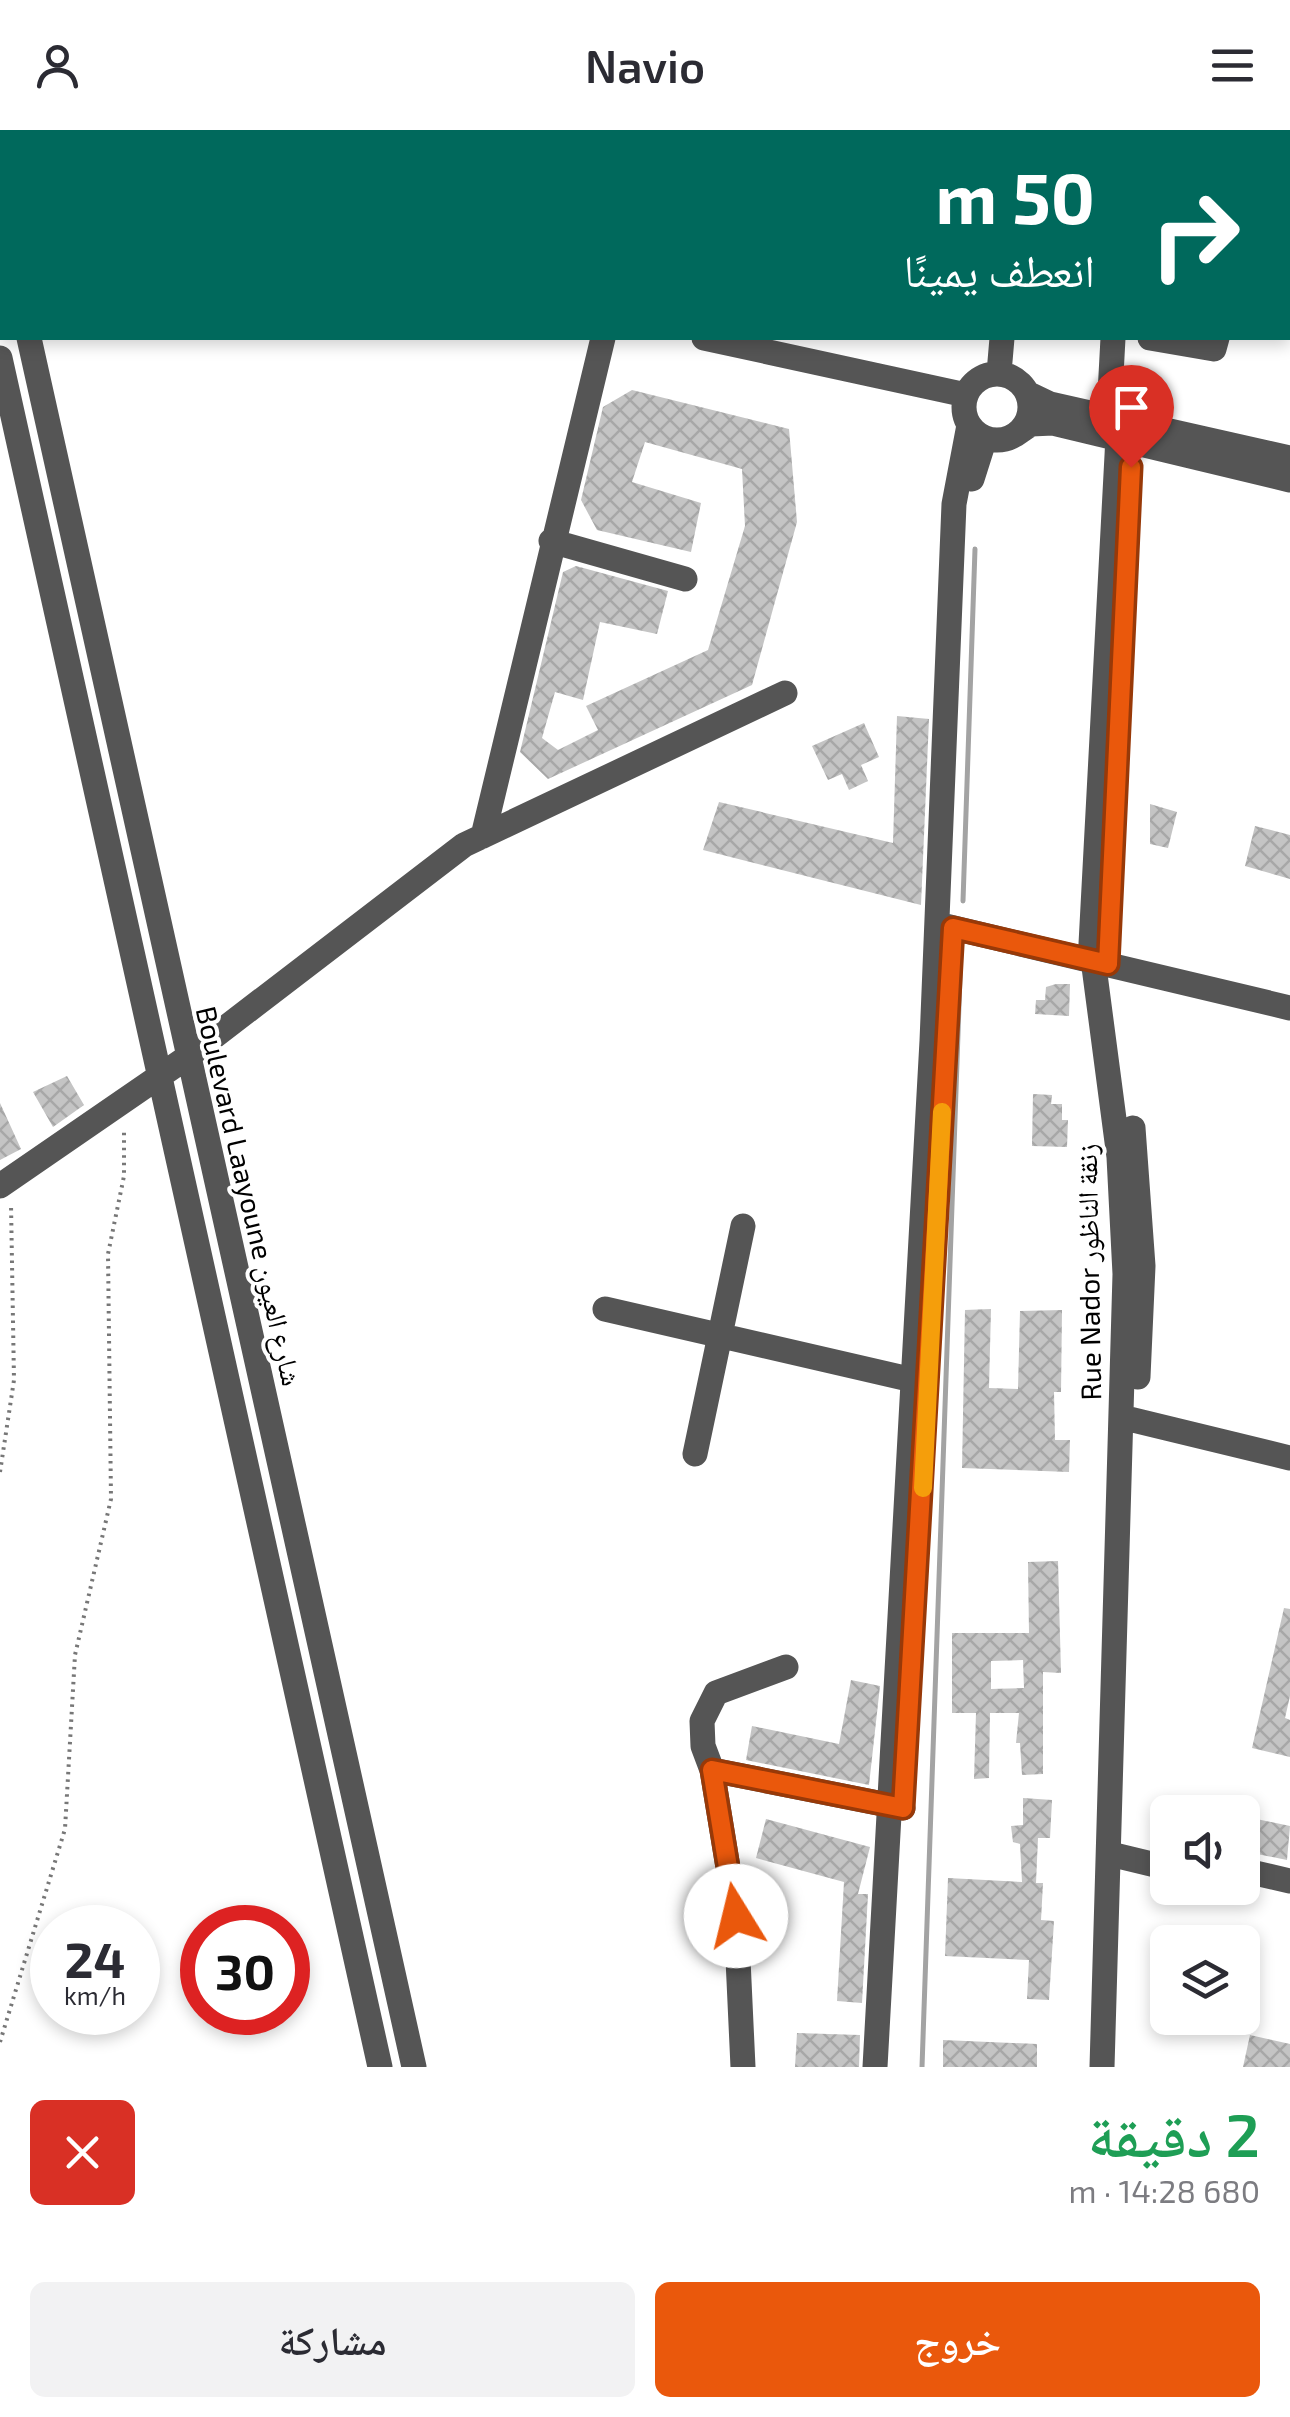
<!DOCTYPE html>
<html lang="ar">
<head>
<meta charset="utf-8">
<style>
  body { margin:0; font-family:"Exo 2","Noto Naskh Arabic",sans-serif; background:#f2f2f3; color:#2b2b33; direction:rtl; height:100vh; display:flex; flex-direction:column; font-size:38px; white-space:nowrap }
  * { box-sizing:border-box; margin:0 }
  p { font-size:32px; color:#7c7c81 }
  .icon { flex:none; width:55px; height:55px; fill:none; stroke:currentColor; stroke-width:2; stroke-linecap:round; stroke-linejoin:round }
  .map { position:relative; height:1937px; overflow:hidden; direction:ltr }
  .drawer { display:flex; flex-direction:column; background:#fff; flex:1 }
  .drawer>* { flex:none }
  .banner { position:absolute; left:0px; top:0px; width:1290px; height:210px; box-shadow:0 5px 15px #0003; direction:rtl; background:#00695c; color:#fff; overflow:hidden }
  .fabs { position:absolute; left:1150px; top:1665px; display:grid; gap:20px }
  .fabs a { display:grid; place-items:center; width:110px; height:110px; border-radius:15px; background:#fff; box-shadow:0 5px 15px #0003; font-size:50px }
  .speed { position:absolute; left:30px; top:1775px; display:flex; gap:20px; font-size:50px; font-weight:700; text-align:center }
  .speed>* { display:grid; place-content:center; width:130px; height:130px; border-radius:50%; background:#fff; box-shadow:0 5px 15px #0003; line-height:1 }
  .speed small { font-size:25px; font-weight:400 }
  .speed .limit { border:15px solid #d22; background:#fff; color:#111 }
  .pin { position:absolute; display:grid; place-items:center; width:85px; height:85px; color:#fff; margin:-102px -42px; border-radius:50% 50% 50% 0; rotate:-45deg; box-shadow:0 0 10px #0007 }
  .pin .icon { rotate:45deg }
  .me { position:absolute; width:110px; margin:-55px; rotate:351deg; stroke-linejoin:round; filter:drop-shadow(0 0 8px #0008) }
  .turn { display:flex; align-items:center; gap:35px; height:210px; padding:0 30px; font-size:45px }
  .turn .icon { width:130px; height:130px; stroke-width:2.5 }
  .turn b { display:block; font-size:70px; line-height:85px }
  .round { display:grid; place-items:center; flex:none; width:105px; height:105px; border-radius:15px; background:#f2f2f3 }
  .headline { display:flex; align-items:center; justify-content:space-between; height:170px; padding:0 30px }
  h1 { font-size:60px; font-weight:600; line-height:75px; color:#1e9e55 }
  .action { display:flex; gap:20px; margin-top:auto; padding:20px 30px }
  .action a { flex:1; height:115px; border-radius:15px; background:#ea580c; color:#fff; font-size:40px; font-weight:600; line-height:115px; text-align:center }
  .action a+a { background:#f2f2f3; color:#2b2b33 }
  header { display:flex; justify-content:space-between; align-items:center; height:130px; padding:0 30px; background:#fff; font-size:45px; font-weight:600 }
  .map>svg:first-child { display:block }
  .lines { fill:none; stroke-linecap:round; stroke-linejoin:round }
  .stream { stroke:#a3a3a3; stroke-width:5 }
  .building { fill:url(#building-cross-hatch); fill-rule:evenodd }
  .path { stroke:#777; stroke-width:4; stroke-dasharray:2.5 5; stroke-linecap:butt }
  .minor { stroke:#555; stroke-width:25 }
  .route-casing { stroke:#983908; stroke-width:25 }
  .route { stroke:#ea580c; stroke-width:18 }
  .slow { stroke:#f59e0b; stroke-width:18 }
  .labels { text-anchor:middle; stroke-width:8; stroke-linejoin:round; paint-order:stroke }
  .street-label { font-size:28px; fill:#000; stroke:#fff }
</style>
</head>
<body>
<header><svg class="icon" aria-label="menu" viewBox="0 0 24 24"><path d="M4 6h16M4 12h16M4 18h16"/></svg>Navio<svg class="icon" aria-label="person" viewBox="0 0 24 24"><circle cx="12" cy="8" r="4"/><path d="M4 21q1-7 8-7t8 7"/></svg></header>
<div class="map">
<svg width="1290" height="1937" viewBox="0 0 1290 1937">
  <defs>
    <pattern id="building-cross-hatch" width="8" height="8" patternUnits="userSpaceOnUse" patternTransform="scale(2.5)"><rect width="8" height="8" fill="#c4c4c4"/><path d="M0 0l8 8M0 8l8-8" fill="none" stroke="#a7a7a7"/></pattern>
  </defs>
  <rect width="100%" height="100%" fill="#fff"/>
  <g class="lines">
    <path class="stream" d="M963,771L975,419
      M922,1937L961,817"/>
  </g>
  <path class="building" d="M632,260L789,299L797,392L752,555L548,649L520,622L563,442L576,436L668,461L657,504L600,492L583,570L555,562L542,608L558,620L598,600L586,576L708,520L745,396L742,339L645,312L632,352L701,373L691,422L597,400L581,370L603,277Z
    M897,586L929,589L921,775L703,720L719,672L893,713Z
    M864,593L879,627L861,635L868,651L849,660L842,644L828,650L812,616Z
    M1150,674L1177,682L1168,718L1150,714Z
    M1255,696L1290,705V749L1245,736Z
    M1056,854H1070L1069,886L1035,884L1036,870H1045L1046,857Z
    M67,946L84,975L53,997L33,962Z
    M1033,964L1052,965L1051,974H1062V990H1068L1067,1017L1032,1016Z
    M0,973L21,1019L0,1030Z
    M991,1179L989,1258L1018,1259L1020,1181L1062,1180L1061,1262H1054L1055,1310H1070L1069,1342L962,1338L965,1180Z
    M1058,1431L1061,1543L1043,1542V1644L1022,1645L1020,1613H1016L1019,1583H990L989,1648L974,1649L976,1583H952V1503H1029L1028,1432ZM1023,1530L1024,1558L991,1559V1531Z
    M1284,1478L1290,1479V1566L1285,1588L1290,1590V1627L1252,1618Z
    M851,1550L880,1556L869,1655L746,1630L752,1596L839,1614Z
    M1023,1668L1052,1670L1050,1708H1038L1036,1753H1043L1041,1790L1054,1791L1049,1870L1027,1869L1029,1830L945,1826L948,1748L1022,1752L1020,1714L1013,1712L1011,1696L1023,1695Z
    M1242,1686L1290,1696L1287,1730L1242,1721Z
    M766,1689L870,1717L858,1764H868L862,1873L837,1871L844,1752L756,1728Z
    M797,1903L860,1905L859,1937H795Z
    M1250,1905L1290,1914V1937H1243Z
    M943,1910L1037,1914V1937H943Z"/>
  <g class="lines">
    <path class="path" d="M0,1342L14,1250L11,1074
      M0,1912L65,1699L75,1525L111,1369L108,1124L124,1046V998"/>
    <path class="minor" d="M553,0L554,2
      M822,2L823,0
      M1014,2V0
      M1126,2V0
      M0,83L2,93
      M29,208L414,1937
      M704,208L966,265
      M1150,208L1214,219L1217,208
      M0,228L380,1937
      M999,243L1002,208
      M964 277a33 33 0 1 1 66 0a33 33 0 1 1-66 0Z
      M1027,263L1050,274L1290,328
      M1108,301L1113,208
      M1015,305L1031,294L1053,293L1290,350
      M972,349L985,308
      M551,411L685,449
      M483,706L603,208
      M937,794L1290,878
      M1133,998L1143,1136L1138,1247
      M0,1056L186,928L464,715L785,563
      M605,1179L926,1253
      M1121,1287L1290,1328
      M695,1324L743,1096
      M712,1640L903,1678
      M1110,1724L1168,1738
      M1242,1740L1290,1751
      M743,1937L736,1786L712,1640L703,1616L702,1591L716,1563L786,1537
      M875,1937L932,911L954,374L969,295
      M1102,1937L1125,1144L1119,1027L1091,814L1119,288"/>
  </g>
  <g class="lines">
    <defs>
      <path id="route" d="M736,1786L712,1640L903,1678L953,798L1108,834L1131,337"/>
    </defs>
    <use href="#route" class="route-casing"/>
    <use href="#route" class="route"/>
    <path class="slow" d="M923,1358L942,982"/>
  </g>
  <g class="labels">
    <g class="street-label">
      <text transform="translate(249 1066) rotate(77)" y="10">Boulevard Laayoune شارع العيون</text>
      <text transform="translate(1089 1142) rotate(-91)" y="10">Rue Nador زنقة الناظور</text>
    </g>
  </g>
</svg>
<div class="fabs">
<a><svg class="icon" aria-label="sound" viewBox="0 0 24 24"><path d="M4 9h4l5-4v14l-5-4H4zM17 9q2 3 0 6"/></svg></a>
<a><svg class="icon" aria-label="layers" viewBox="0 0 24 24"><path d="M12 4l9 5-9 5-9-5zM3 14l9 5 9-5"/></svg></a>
</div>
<div class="speed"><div>24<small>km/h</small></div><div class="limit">30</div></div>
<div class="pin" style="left:1131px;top:337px;background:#d93025"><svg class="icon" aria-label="arrive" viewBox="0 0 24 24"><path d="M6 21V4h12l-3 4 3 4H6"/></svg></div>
<svg class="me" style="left:736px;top:1786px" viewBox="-20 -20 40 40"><circle r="19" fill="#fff"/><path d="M0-13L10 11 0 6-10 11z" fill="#ea580c"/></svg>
<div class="banner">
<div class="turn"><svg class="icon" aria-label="right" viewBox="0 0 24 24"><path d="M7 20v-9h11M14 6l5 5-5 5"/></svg><div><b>50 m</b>انعطف يمينًا</div></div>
</div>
</div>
<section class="drawer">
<div class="headline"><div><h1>2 دقيقة</h1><p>680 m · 14:28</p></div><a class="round" style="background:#d93025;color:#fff"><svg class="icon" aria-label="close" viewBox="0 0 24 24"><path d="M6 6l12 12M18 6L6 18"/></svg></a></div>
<div class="action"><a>خروج</a><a>مشاركة</a></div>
</section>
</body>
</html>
